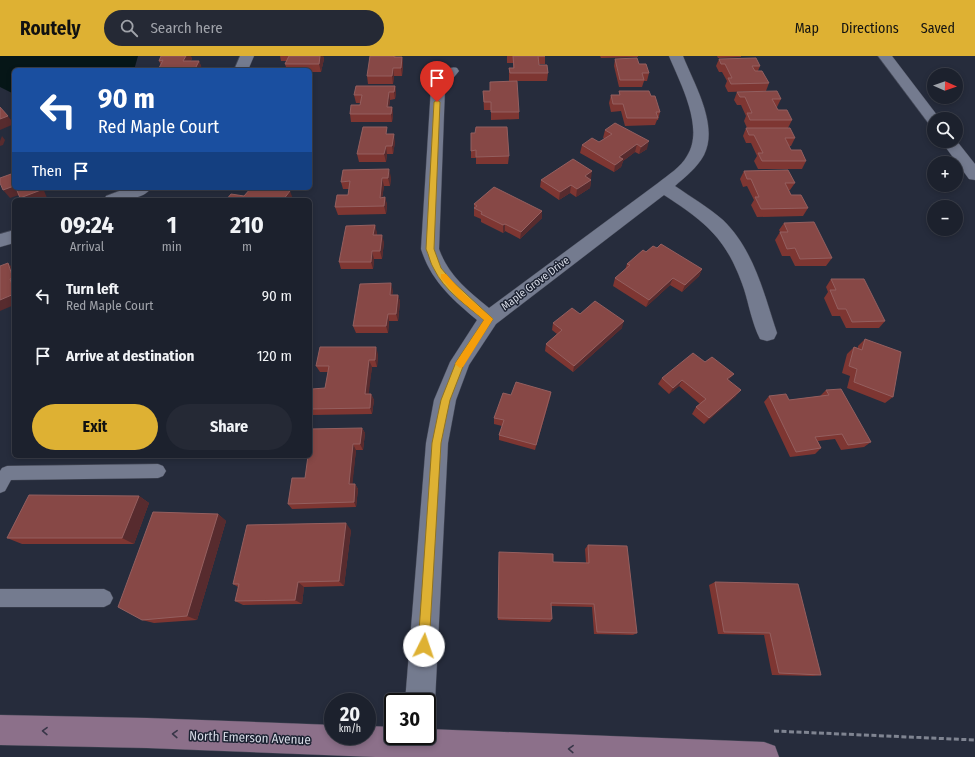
<!DOCTYPE html>
<html lang="en">
<head>
<meta charset="utf-8">
<style>
  body { margin:0; font-family:"Fira Sans Condensed",sans-serif; background:#252935; color:#f1f3f6; height:100vh; display:flex; flex-direction:column; font-size:15px; white-space:nowrap }
  * { box-sizing:border-box; margin:0 }
  p { font-size:13px; color:#a0a3aa }
  .icon { flex:none; width:22px; height:22px; fill:none; stroke:currentColor; stroke-width:2; stroke-linecap:round; stroke-linejoin:round }
  .map { position:relative; flex:1; overflow:hidden }
  .sheet { position:absolute; left:12px; top:142px; width:300px; height:260px; display:flex; flex-direction:column; background:#1c212d; border-radius:6px; box-shadow:0 2px 6px #0003,0 0 0 1px #3a3e49 }
  .sheet>* { flex:none }
  .banner { position:absolute; left:12px; top:12px; width:300px; height:122px; border-radius:6px; box-shadow:0 2px 6px #0003,0 0 0 1px #3a3e49; background:#1a4fa0; color:#fff; overflow:hidden }
  .needle { width:26px; rotate:92deg }
  .buttons { position:absolute; left:927px; top:12px; display:grid; gap:8px }
  .buttons a { display:grid; place-items:center; width:36px; height:36px; border-radius:50%; background:#1c212d; box-shadow:0 2px 6px #0003,0 0 0 1px #3a3e49; font-size:20px }
  .speed { position:absolute; left:324px; top:637px; display:flex; gap:8px; font-size:20px; font-weight:700; text-align:center }
  .speed>* { display:grid; place-content:center; width:52px; height:52px; border-radius:50%; background:#1c212d; box-shadow:0 2px 6px #0003,0 0 0 1px #3a3e49; line-height:1 }
  .speed small { font-size:10px; font-weight:400 }
  .speed .limit { border:2px solid #111; border-radius:6px; background:#fff; color:#111 }
  .pin { position:absolute; display:grid; place-items:center; width:34px; height:34px; color:#fff; margin:-41px -17px; border-radius:50% 50% 50% 0; rotate:-45deg; box-shadow:0 0 4px #0007 }
  .pin .icon { rotate:45deg }
  .me { position:absolute; width:44px; margin:-22px; rotate:4deg; stroke-linejoin:round; filter:drop-shadow(0 0 3px #0008) }
  .turn { display:flex; align-items:center; gap:14px; height:84px; padding:0 20px; font-size:18px }
  .turn .icon { width:52px; height:52px; stroke-width:2.5 }
  .turn b { display:block; font-size:28px; line-height:34px }
  .then { display:flex; align-items:center; height:38px; padding:0 20px; background:#0003; gap:8px; font-size:15px }
  .eta { display:flex; justify-content:space-evenly; align-items:center; height:68px; text-align:center }
  .eta b { font-size:24px; font-weight:700; line-height:28px }
  .action { display:flex; gap:8px; margin-top:auto; padding:8px 20px }
  .action a { flex:1; height:46px; border-radius:24px; background:#deb133; color:#111; font-size:16px; font-weight:700; line-height:46px; text-align:center }
  .action a+a { background:#252935; color:#f1f3f6 }
  ul { padding:0; list-style:none }
  li { display:flex; align-items:center; gap:12px; height:60px; padding:0 20px }
  li div { flex:1 }
  li b { display:block; font-size:15px }
  li em { font-style:normal }
  header { display:flex; align-items:center; gap:24px; box-sizing:border-box; height:56px; padding:0 20px; background:#deb133; color:#111 }
  header strong { font-size:19px }
  nav { display:flex; gap:22px; margin-inline-start:auto; font-size:14px }
  .search { width:280px; height:36px; background:#252935; display:flex; align-items:center; gap:10px; box-sizing:border-box; padding:0 14px; border-radius:22px; color:#a0a3aa; font-size:15px }
  .map>svg:first-child { display:block }
  .water { fill:#061617 }
  .lines { fill:none; stroke-linecap:round; stroke-linejoin:round }
  .lane-casing { stroke:#434755; stroke-width:1 }
  .street-casing { stroke:#434755; stroke-width:1 }
  .secondary-casing { stroke:#434755; stroke-width:1 }
  .path { stroke:#7f8491; stroke-width:3; stroke-dasharray:5 2.5; stroke-linecap:butt }
  .lane { fill:#747b8f; fill-rule:evenodd }
  .street { fill:#747b8f; fill-rule:evenodd }
  .secondary { fill:#8c708a; fill-rule:evenodd }
  .wall { fill:#7e3632 }
  .shaded-wall { fill:#572b2e }
  .building { fill:#874846; stroke:#945f5f }
  .oneway { stroke:#383648 }
  .route { fill:#deb133; stroke:#907321 }
  .slow { fill:#f59e0b }
  .labels { text-anchor:middle; stroke-width:3; stroke-linejoin:round; paint-order:stroke }
  .street-label { font-size:11px; fill:#d6dae5; stroke:#1c2232 }
  .near-street-label { font-size:13px; fill:#d6dae5; stroke:#1c2232 }
</style>
</head>
<body>
<header>
<strong>Routely</strong>
<div class="search"><svg class="icon" aria-label="search" viewBox="0 0 24 24"><circle cx="10" cy="10" r="6"/><path d="M15 15l6 6"/></svg>Search here</div>
<nav><a>Map</a><a>Directions</a><a>Saved</a></nav>
</header>
<div class="map">
<svg width="975" height="701" viewBox="0 0 975 701">
  <rect width="100%" height="100%" fill="#262c3c"/>
  <path class="water" d="M0,0H138L134,14H14V38L0,31Z"/>
  <g class="lines">
    <defs>
      <path id="lane" d="M158,408L163,410L166,415L163,420L158,422L11,424L5,435L0,437V415L2,412L7,410Z
        M0,533H104L110,536L113,542L110,548L104,551H0Z"/>
      <path id="street" d="M240,0H254L248,14H234Z
        M669,0H683C694,28 719,69 704,99C697,112 685,121 675,130C691,141 708,151 723,164C754,194 764,238 777,277L774,283L767,285L760,283C752,267 749,249 744,233C727,183 707,167 664,139L496,268L469,309L456,344L448,387L435,646L430,656L427,658V646H405L426,387L434,344L450,306L477,264C453,244 431,225 421,193L431,31C437,22 445,9 457,12L459,15L445,32L439,193C448,219 468,235 489,252L658,127C668,119 681,111 687,100C705,72 680,27 669,0Z
        M878,0H892L940,63H934V69L929,68Z
        M956,84L975,108V124L969,123L941,85H956Z
        M127,132H151C143,145 117,144 104,144L106,140Z
        M14,174V187L0,191V178Z"/>
      <path id="secondary" d="M0,659L147,662L333,669V680H367V670L393,671V680H427V673L764,686L775,690L779,701H375L147,692L0,689Z"/>
    </defs>
    <use href="#lane" class="lane-casing"/>
    <use href="#street" class="street-casing"/>
    <use href="#secondary" class="secondary-casing"/>
    <path class="path" d="M774,675L975,684"/>
    <use href="#lane" class="lane"/>
    <use href="#street" class="street"/>
    <use href="#secondary" class="secondary"/>
  </g>
  <path class="wall" d="M280,0H323L324,3L321,16H310V14H287L285,8L287,5H281Z
    M395,0L396,1H402L403,9L402,20H394L393,28H368L367,20Z
    M507,0H545V8H539V9L548,17L547,25H509V12H513V7H507Z
    M600,0H638V1L601,2Z
    M717,0H741V1L718,2Z
    M192,2L191,5H199L202,13L201,14H158L161,9L159,5Z
    M615,3L639,8L649,17L647,25H644L642,31H619L614,10Z
    M719,3L760,10L758,15L769,27L766,35L728,36L725,30L727,25L722,16H719L716,10Z
    M490,26L519,56V63L491,64V54H484L483,35H490Z
    M395,30L396,37L395,43L390,44L389,51H392L393,59L392,66H351L350,58L360,49V47H356L354,39Z
    M619,35L651,40L660,56L658,64H657L655,69L625,70L621,55L611,56L609,47L611,39H619Z
    M737,36L781,43L777,51H776L778,54L792,64L788,72H747L744,65L746,60L741,49H737L734,44Z
    M746,72L795,82L791,90H789L791,94L806,105L802,113H758L754,105L757,100L751,87H746L743,80Z
    M605,74L647,93L639,98L635,96L623,105L621,111L614,116L580,97L582,89L599,86L605,83L603,82Z
    M471,77L509,100L508,108H476V102H471Z
    M388,78L395,86L393,98H387L386,106H359L357,98Z
    M744,115L795,127L790,134H789L791,139L808,152L803,160L757,161L751,149L754,144L747,130L743,131L740,123Z
    M391,121L390,130H384L382,142L385,141L387,149L386,158L338,159L335,151L348,139L349,133H343L341,126Z
    M590,123L591,124L590,132L576,141L570,137L559,144L540,131L541,124L591,123Z
    M474,148L542,155V162L520,183L505,175L503,177L481,166V163L474,160Z
    M784,167L832,202L826,210H795L790,200H782L775,184L780,176L779,174Z
    M375,169L377,179L384,186L382,203H374L373,213H341L339,206Z
    M657,192L702,213L699,220L682,236L670,229L646,251L613,230L615,222L625,214L627,208L646,196Z
    M831,223L885,265L879,272H846L840,260H832L824,242L828,236L826,231Z
    M393,235L392,239H398L400,246L398,265H389L388,277H356L353,270Z
    M580,258L622,272L573,316L545,295L546,288L557,278L552,274L553,267Z
    M865,283L893,341L885,347L847,332L850,320L842,317L847,298L854,291L858,292V290Z
    M378,298L377,311H372L368,338H371L374,344L372,358L312,359L310,356V344L325,332L328,316H320L316,310Z
    M662,322L729,324L736,340L704,368L692,358L696,351L700,348L679,330L669,338L658,328Z
    M826,334L871,386L864,391L841,394L835,383L818,385L821,392L815,398L790,401L764,346L769,340L789,344L820,340Z
    M551,336L550,342L535,394L499,384V379L502,370L494,368V362L511,339Z
    M362,372L365,377L363,394H356L352,428H355L358,433L356,451L292,453L288,448L305,422Z
    M139,440L149,447L134,488H22L7,482Z
    M218,458L226,465L197,564L154,567L142,564Z
    M351,474L344,530L304,531L302,548L243,549L235,545L238,531L233,528Z
    M588,489L637,577L633,579L594,578L592,551L551,550L552,563L550,566L498,564L499,496L553,506L586,507L585,493Z
    M715,526L821,619L813,620L772,619L764,579L718,578L709,529Z"/>
  <path class="shaded-wall" d="M186,0H191L192,2L187,13L183,5Z
    M320,0H323L324,3L321,16L319,8Z
    M402,1L403,9L402,20L401,12Z
    M199,5L202,13L201,14H195V13Z
    M393,12L394,20L393,28L392,20Z
    M395,30L396,37L395,43L394,36Z
    M389,36L390,44L388,59L387,51Z
    M392,51L393,59L392,66L391,58Z
    M8,60L14,68L0,74V63Z
    M394,78L395,86L393,98L392,90Z
    M2,80L5,84L3,89L0,90V85Z
    M649,85L647,93L639,98L641,91Z
    M637,88L635,96L623,105L621,111L614,116L615,109L619,101Z
    M386,90L387,98L386,106L384,98Z
    M389,113L391,121L390,130L388,122Z
    M592,115L591,123L583,128L585,120Z
    M382,122L384,130L381,149L380,142Z
    M591,124L590,132L576,141L577,133Z
    M571,129L570,137L559,144L560,136Z
    M14,130V132H16L22,138L10,142L3,134Z
    M40,132H43L47,142L41,144H22L20,142Z
    M290,135L293,143L292,144H283Z
    M385,141L387,149L386,158L384,150Z
    M542,155V162L520,183L521,176Z
    M505,168V175L503,177V169Z
    M375,169L377,177L375,186L373,179Z
    M382,179L384,186L382,203L380,195Z
    M372,195L374,203L373,213L371,206Z
    M8,207L14,213V234L10,223Z
    M702,213L699,220L682,236L685,229Z
    M673,222L670,229L646,251L649,244Z
    M391,227L393,235L391,246L390,239Z
    M14,238V249L0,255V244Z
    M398,239L400,246L398,265L396,258Z
    M388,258L389,265L388,277L386,270Z
    M624,265L622,272L573,316L574,310Z
    M376,291L378,298L377,311L375,304Z
    M369,304L372,311L368,344L365,338Z
    M734,318L729,324L723,329L727,323Z
    M682,324L679,330L669,338L673,332Z
    M741,334L736,340L704,368L709,362Z
    M551,336L550,342L535,394L536,389Z
    M371,338L374,344L372,358L370,352Z
    M362,372L365,377L363,394L360,388Z
    M353,388L356,394L352,433L349,428Z
    M355,428L358,433L356,451L354,446Z
    M139,440L149,447L134,488L122,482Z
    M218,458L226,465L197,564L187,560Z
    M346,467L351,474L344,530L339,525Z
    M298,526L304,531L302,548L295,544Z"/>
  <path class="building" d="M161,0H186L183,5H199L195,13L158,14L163,4L159,5Z
    M289,0H320L319,8H285Z
    M370,0H394V1H402L401,12H393L392,20H367Z
    M513,0H545H538L539,9H547L548,17H510L509,12H514Z
    M637,2L639,8H646L649,17H642L644,24H620L615,3Z
    M756,2L760,10H752L755,15H762L769,27L731,28L728,22H732L725,8H721L719,3Z
    M517,25L519,56H491V46H484L483,35H490V26Z
    M356,30H395L394,36H389L387,51H392L391,58H350L351,49H360L362,39H354Z
    M619,35H649L651,40H655L660,56H656L658,62H627L623,48H613L611,39H620Z
    M777,35L781,43H772L778,54H787L792,64H750L747,57H752L745,41H740L737,36Z
    M0,51L8,60L0,63Z
    M615,67L649,85L641,91L637,88L619,101L623,103L615,109L582,89L592,82L599,86L612,78L605,74Z
    M363,71H387L386,78H394L392,90H386L384,98H357Z
    M476,71H507L509,100L476,101V94L471,95V77H475Z
    M746,72H790L795,82H785L791,94H801L806,105H762L758,97H763L754,79H749Z
    M573,103L592,115L585,120L591,124L577,133L571,129L560,136L541,124Z
    M389,113L388,122H382L380,142L385,141L384,150L335,151L337,139H348L350,125L341,126L343,114Z
    M788,114L795,127H785L791,139H801L808,152L761,153L755,141H759L751,123H747L744,115Z
    M14,117V130L3,134L0,127V122Z
    M494,131L542,155L521,176L505,168L503,169L481,158L482,156L474,152L477,150L474,148Z
    M16,132H40L41,134L20,142Z
    M251,132H277L290,135L283,144H226L231,138L244,140Z
    M814,166L832,202L800,203L795,192L787,193L780,176H788L784,167Z
    M375,169L373,179H382L380,195H372L371,206H339L346,170Z
    M661,188L702,213L685,229L673,222L649,244L615,222L630,209L627,208L643,194L646,196L653,190L657,192Z
    M8,207L13,222L10,223L14,234V238L0,244V210Z
    M831,223H864L885,265L852,266L846,253H838L830,234H836Z
    M391,227L390,239H398L396,258H388L386,270H353L360,228Z
    M595,245L624,265L574,310L546,288L562,274L553,267L572,252L580,258Z
    M865,283L901,296L893,341L854,326L857,313L849,310L854,291L862,294Z
    M320,291H376L375,304H369L365,338H371L370,352L310,353V344L312,333L325,332L329,310H316Z
    M693,297L705,306L712,301L734,318L727,323L741,334L709,362L696,351L706,343L682,324L673,332L662,322Z
    M516,326L551,336L536,389L499,379L504,364L494,362L503,337L511,339Z
    M841,333L871,386L848,389L842,378L815,381L821,392L796,396L769,340L786,338L789,344L829,339L826,334Z
    M362,372L360,388H353L349,428H355L354,446L288,448L292,422H305L308,400H310V373Z
    M29,439L139,440L122,482H7Z
    M153,456L218,458L187,560L142,564L118,551Z
    M346,467L339,525L298,526L295,544L235,545L239,528H233L247,469Z
    M588,489L627,490L637,577L597,576L594,548L551,547L552,563L498,562L499,496L553,498V506L589,507Z
    M715,526L798,528L821,619L779,617L770,577L724,576Z"/>
  <defs><path id="oneway-chevron" d="M-2-3.5L2.5 0L-2 3.5" fill="none" stroke-width="1.6" stroke-linecap="round" stroke-linejoin="round"/></defs>
  <g class="oneway">
    <use href="#oneway-chevron" transform="translate(45 675) rotate(-179)"/>
    <use href="#oneway-chevron" transform="translate(175 678) rotate(-178)"/>
    <use href="#oneway-chevron" transform="translate(571 693) rotate(-178)"/>
  </g>
  <path class="route" d="M437,44L440,46L434,193L441,212L451,224L493,263L464,308L450,344L447,358L441,387L429,590L428,594L424,596L420,594L418,590L432,387L438,358L441,344L456,306L484,264C466,249 444,234 434,213C430,207 429,199 426,193L434,46Z"/>
  <path class="slow" d="M441,218H446L464,238L493,263L463,311L460,312L455,308L484,264L459,243L441,222Z"/>
  <g class="labels">
    <g class="street-label">
      <text transform="translate(535 227) rotate(-37)" y="4">Maple Grove Drive</text>
    </g>
    <g class="near-street-label">
      <text transform="translate(250 681) rotate(2)" y="5">North Emerson Avenue</text>
    </g>
  </g>
</svg>
<div class="buttons">
<a><svg class="needle" viewBox="-14 -14 28 28"><path d="M0-13l5 13h-10z" fill="#e53935"/><path d="M0 13l5-13h-10z" fill="#a0a3aa"/></svg></a>
<a><svg class="icon" aria-label="search" viewBox="0 0 24 24"><circle cx="10" cy="10" r="6"/><path d="M15 15l6 6"/></svg></a>
<a>+</a>
<a>−</a>
</div>
<div class="speed"><div>20<small>km/h</small></div><div class="limit">30</div></div>
<div class="pin" style="left:437px;top:46px;background:#d93025"><svg class="icon" aria-label="arrive" viewBox="0 0 24 24"><path d="M6 21V4h12l-3 4 3 4H6"/></svg></div>
<svg class="me" style="left:424px;top:590px" viewBox="-20 -20 40 40"><circle r="19" fill="#fff"/><path d="M0-13L10 11 0 6-10 11z" fill="#deb133"/></svg>
<div class="banner">
<div class="turn"><svg class="icon" aria-label="left" viewBox="0 0 24 24"><path d="M17 20v-9H6M10 6l-5 5 5 5"/></svg><div><b>90 m</b>Red Maple Court</div></div>
<div class="then">Then<svg class="icon" aria-label="arrive" viewBox="0 0 24 24"><path d="M6 21V4h12l-3 4 3 4H6"/></svg></div>
</div>
<section class="sheet">
<div class="eta">
<div><b>09:24</b><p>Arrival</p></div>
<div><b>1</b><p>min</p></div>
<div><b>210</b><p>m</p></div>
</div>
<ul>
<li><svg class="icon" aria-label="left" viewBox="0 0 24 24"><path d="M17 20v-9H6M10 6l-5 5 5 5"/></svg><div><b>Turn left</b><p>Red Maple Court</p></div><em>90 m</em></li>
<li><svg class="icon" aria-label="arrive" viewBox="0 0 24 24"><path d="M6 21V4h12l-3 4 3 4H6"/></svg><div><b>Arrive at destination</b></div><em>120 m</em></li>
</ul>
<div class="action"><a>Exit</a><a>Share</a></div>
</section>
</div>
</body>
</html>
